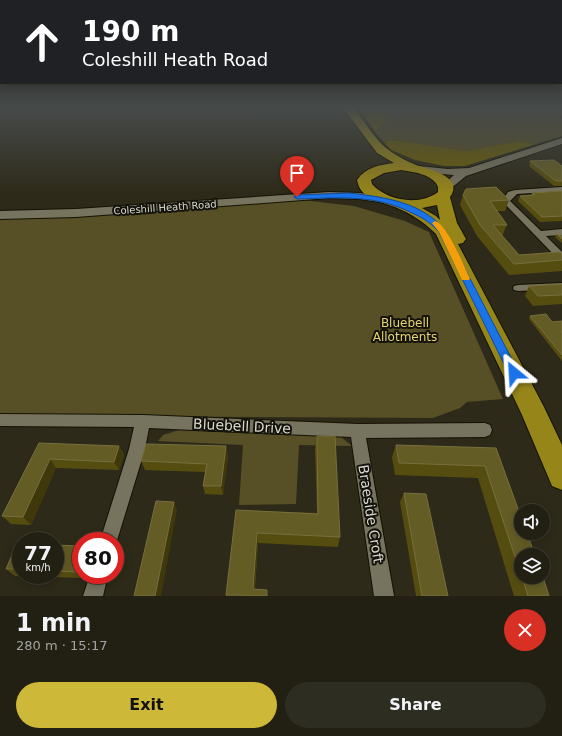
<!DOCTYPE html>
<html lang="en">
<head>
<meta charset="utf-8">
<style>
  body { margin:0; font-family:"DejaVu Sans",sans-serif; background:#2e2d21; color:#f1f3f6; height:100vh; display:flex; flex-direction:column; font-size:15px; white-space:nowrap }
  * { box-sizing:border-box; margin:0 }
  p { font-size:13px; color:#a2a3a0 }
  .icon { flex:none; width:22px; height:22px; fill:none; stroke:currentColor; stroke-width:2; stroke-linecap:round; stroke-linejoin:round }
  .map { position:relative; height:596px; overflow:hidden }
  .side { display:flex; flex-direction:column; background:#222013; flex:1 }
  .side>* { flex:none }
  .guide { position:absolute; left:0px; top:0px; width:562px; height:84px; box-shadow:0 2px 10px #0003,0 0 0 1px #3f3e33; background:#202124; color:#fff; overflow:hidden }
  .buttons { position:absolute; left:514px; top:504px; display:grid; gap:8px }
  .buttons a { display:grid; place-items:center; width:36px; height:36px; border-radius:50%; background:#222013; box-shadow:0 2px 10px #0003,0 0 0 1px #3f3e33; font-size:20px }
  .speed { position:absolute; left:12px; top:532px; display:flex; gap:8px; font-size:20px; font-weight:700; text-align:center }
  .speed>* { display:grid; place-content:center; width:52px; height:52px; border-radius:50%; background:#222013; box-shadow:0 2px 10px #0003,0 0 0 1px #3f3e33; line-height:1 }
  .speed small { font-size:10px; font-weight:400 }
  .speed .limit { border:6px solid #d22; background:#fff; color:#111 }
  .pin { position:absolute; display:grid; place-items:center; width:34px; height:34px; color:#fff; margin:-41px -17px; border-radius:50% 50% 50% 0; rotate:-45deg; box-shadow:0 0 4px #0007 }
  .pin .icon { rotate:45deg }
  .me { position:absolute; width:44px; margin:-22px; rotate:333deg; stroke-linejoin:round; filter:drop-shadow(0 0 3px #0008) }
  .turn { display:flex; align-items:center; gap:14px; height:84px; padding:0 16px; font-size:18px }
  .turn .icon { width:52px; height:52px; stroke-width:2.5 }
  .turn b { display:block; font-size:28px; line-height:34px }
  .round { display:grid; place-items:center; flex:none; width:42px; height:42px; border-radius:21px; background:#2e2d21 }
  .overview { display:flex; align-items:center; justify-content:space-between; height:68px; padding:0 16px }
  h1 { font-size:24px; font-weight:700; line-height:30px }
  .action { display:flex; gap:8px; margin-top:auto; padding:8px 16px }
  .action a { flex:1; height:46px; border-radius:24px; background:#ceb838; color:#111; font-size:16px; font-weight:700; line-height:46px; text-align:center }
  .action a+a { background:#2e2d21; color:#f1f3f6 }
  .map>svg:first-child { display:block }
  .green { fill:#574f25 }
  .forest { fill:#695c06 }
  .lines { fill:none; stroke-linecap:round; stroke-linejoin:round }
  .street-casing { stroke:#151203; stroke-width:2 }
  .secondary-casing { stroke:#151203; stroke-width:2 }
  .highway-casing { stroke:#151203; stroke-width:2 }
  .street { fill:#76735f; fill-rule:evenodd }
  .secondary { fill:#76735f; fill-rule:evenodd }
  .highway { fill:#968519; fill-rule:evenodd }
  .wall { fill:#554d10 }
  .shaded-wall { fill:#3f380b }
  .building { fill:#635c25; stroke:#766f3f }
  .route { fill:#1a73e8; stroke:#114b97 }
  .slow { fill:#f59e0b }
  .labels { text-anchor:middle; stroke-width:4; stroke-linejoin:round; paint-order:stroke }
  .far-street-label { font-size:10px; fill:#dbd9ce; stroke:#13120b }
  .park-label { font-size:12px; fill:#e7d46d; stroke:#13120b }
  .near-street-label { font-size:14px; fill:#dbd9ce; stroke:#13120b }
</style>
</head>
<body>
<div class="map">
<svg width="562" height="596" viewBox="0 0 562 596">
  <rect width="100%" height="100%" fill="#2d2a19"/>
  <path class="green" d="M402,109H562V116H558L562,119V136L536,144L517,141L467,151L394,140L384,142L375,132L387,122L391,112Z
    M302,200L354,206L405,221L429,232L503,399L467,402L460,408L433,418L64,416L0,414V219L68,217Z
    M179,430L341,437L352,446L299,445L296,504L239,505L243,445L158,441L163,435Z"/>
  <path class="forest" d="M360,109H402L391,112L387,122L375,132Z
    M394,140L467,151L518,141L536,144L465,166H444L415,160L391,150L384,142Z"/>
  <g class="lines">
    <defs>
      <path id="street" d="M562,187V191L517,194L510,201L541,231L562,229V235L546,236L562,252V261L559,260L502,201L508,192L515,190Z
        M562,283V289L518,291L514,290L513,288L514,286L518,285Z
        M0,414L143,415L358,424L485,423L490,425L492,430L490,435L485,437L366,438L394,596H374L351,437L149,428L145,449L115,547V541H100L129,449L134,427L0,426Z
        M90,575H108L103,596H83Z"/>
      <path id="secondary" d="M562,138V144L466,176L450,189L446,190L441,187L454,175L418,172L413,169L418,166L448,169L469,168Z
        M329,192L360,193L386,197L390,198L392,200L390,202L386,203L360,199L329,198L76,217L0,219V211L76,209Z"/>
      <path id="highway" d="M344,109H355C363,120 376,140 386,148C394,154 406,161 416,165C427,169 465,176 450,197L457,223L466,239L463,243L458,244L544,407L562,445V490L552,486L522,415L436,234C424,222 410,213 395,207C380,201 360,199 357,180C366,167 379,165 394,163L377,153ZM401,170C413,172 433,174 438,187V192C420,206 387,201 372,184L371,180L384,173ZM437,205L440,220L436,216L422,208Z"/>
    </defs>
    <use href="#street" class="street-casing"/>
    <use href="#secondary" class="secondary-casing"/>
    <use href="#highway" class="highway-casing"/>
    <use href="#street" class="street"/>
    <use href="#secondary" class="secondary"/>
    <use href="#highway" class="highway"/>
  </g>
  <path class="wall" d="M530,161L562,166V186H554L529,166Z
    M562,191V221L540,222L518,201L520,196L531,195L532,193Z
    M463,195L509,200L505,211H497L507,225L502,236L519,255L562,254V271L509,275L477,236L460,205Z
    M557,234L562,236V243L555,237Z
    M562,284V304L533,306L525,296L529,286Z
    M530,316L552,322L562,321V361L529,319Z
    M317,436L340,537L338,547L258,543L255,589L267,590V596H226L236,510L317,513L315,448Z
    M39,443L119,446L124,455L119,470L56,468L31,525L11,524L2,516Z
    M396,445L496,448L521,555V577H543L549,596H514L478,478L395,475L392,457Z
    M228,455L223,495L205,494L203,486L205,472L145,470L141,461Z
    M404,493L448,596H416L400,502Z
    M21,544V575H55V545L83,578L15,576L6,569Z"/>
  <path class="shaded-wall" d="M119,446L124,455L119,470L114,462Z
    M226,446L228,455L223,495L221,486Z
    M50,459L56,468L31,525L23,517Z
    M174,502L177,510L161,596H155Z
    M257,533L258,543L254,596L253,589Z
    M81,558V575H84L83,578L76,572Z"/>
  <path class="building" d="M554,160L562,166V181H556L530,161Z
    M496,187L509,200L490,201L507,225H493L519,255L560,252L562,254V260L514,264L480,225L463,195L466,189Z
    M562,191V216L542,217L520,196L534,195L532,193Z
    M557,234L562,236V239Z
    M562,284V295L538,296L529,286Z
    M546,314L552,322L562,321V331H561L562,333V355L530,316Z
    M317,436H335L340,537L257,533L253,589L267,590V596H242V595H226L236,510L318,514Z
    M39,443L119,446L114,462L50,459L23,517L2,516Z
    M146,444L226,446L221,486H203L207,464L141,461Z
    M396,445L496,448L521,517V533H527L535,555H521V575L485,466L399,463Z
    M404,493L426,494L448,596H422Z
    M156,501L174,502L155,596H134Z
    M17,543L21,544V569H6Z
    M55,545L81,546V558L76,572L55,571Z
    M522,577H543L549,596H528Z"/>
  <linearGradient id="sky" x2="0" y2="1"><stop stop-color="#19170e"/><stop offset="0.56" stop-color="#464a49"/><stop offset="1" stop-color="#464a49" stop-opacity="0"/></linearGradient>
  <rect width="562" height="193" fill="url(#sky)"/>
  <path class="route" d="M349,193C384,197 424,202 446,232L519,373L517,376L514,377L510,376L439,232C431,223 423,218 412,213C375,194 338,198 297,199L294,197L297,195Z"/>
  <path class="slow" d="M435,221C448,225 463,265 470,278L469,280H462L461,278L439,232L432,223Z"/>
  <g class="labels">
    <g class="far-street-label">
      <text transform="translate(165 207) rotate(-4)" y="4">Coleshill Heath Road</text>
    </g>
    <g class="park-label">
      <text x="405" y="327">Bluebell<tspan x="405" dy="14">Allotments</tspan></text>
    </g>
    <g class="near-street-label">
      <text transform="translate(242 426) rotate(3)" y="5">Bluebell Drive</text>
      <text transform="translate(371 514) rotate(81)" y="5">Braeside Croft</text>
    </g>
  </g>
</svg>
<div class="buttons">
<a><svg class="icon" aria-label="sound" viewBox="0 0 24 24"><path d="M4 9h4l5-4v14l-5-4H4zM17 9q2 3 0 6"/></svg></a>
<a><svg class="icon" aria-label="layers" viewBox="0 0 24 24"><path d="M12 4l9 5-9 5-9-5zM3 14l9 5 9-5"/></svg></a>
</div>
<div class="speed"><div>77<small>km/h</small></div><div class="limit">80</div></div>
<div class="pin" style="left:297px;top:197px;background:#d93025"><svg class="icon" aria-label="arrive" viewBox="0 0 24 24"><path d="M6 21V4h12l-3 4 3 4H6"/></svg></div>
<svg class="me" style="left:514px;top:373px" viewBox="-20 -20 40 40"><path d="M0-17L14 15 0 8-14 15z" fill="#1a73e8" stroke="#fff" stroke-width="4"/></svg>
<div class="guide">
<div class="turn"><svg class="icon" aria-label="ahead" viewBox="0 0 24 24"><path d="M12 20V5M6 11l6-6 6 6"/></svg><div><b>190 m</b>Coleshill Heath Road</div></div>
</div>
</div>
<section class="side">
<div class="overview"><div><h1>1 min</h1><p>280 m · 15:17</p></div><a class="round" style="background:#d93025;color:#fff"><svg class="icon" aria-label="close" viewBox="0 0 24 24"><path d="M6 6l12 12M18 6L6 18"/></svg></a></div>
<div class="action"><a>Exit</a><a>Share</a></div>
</section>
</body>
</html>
